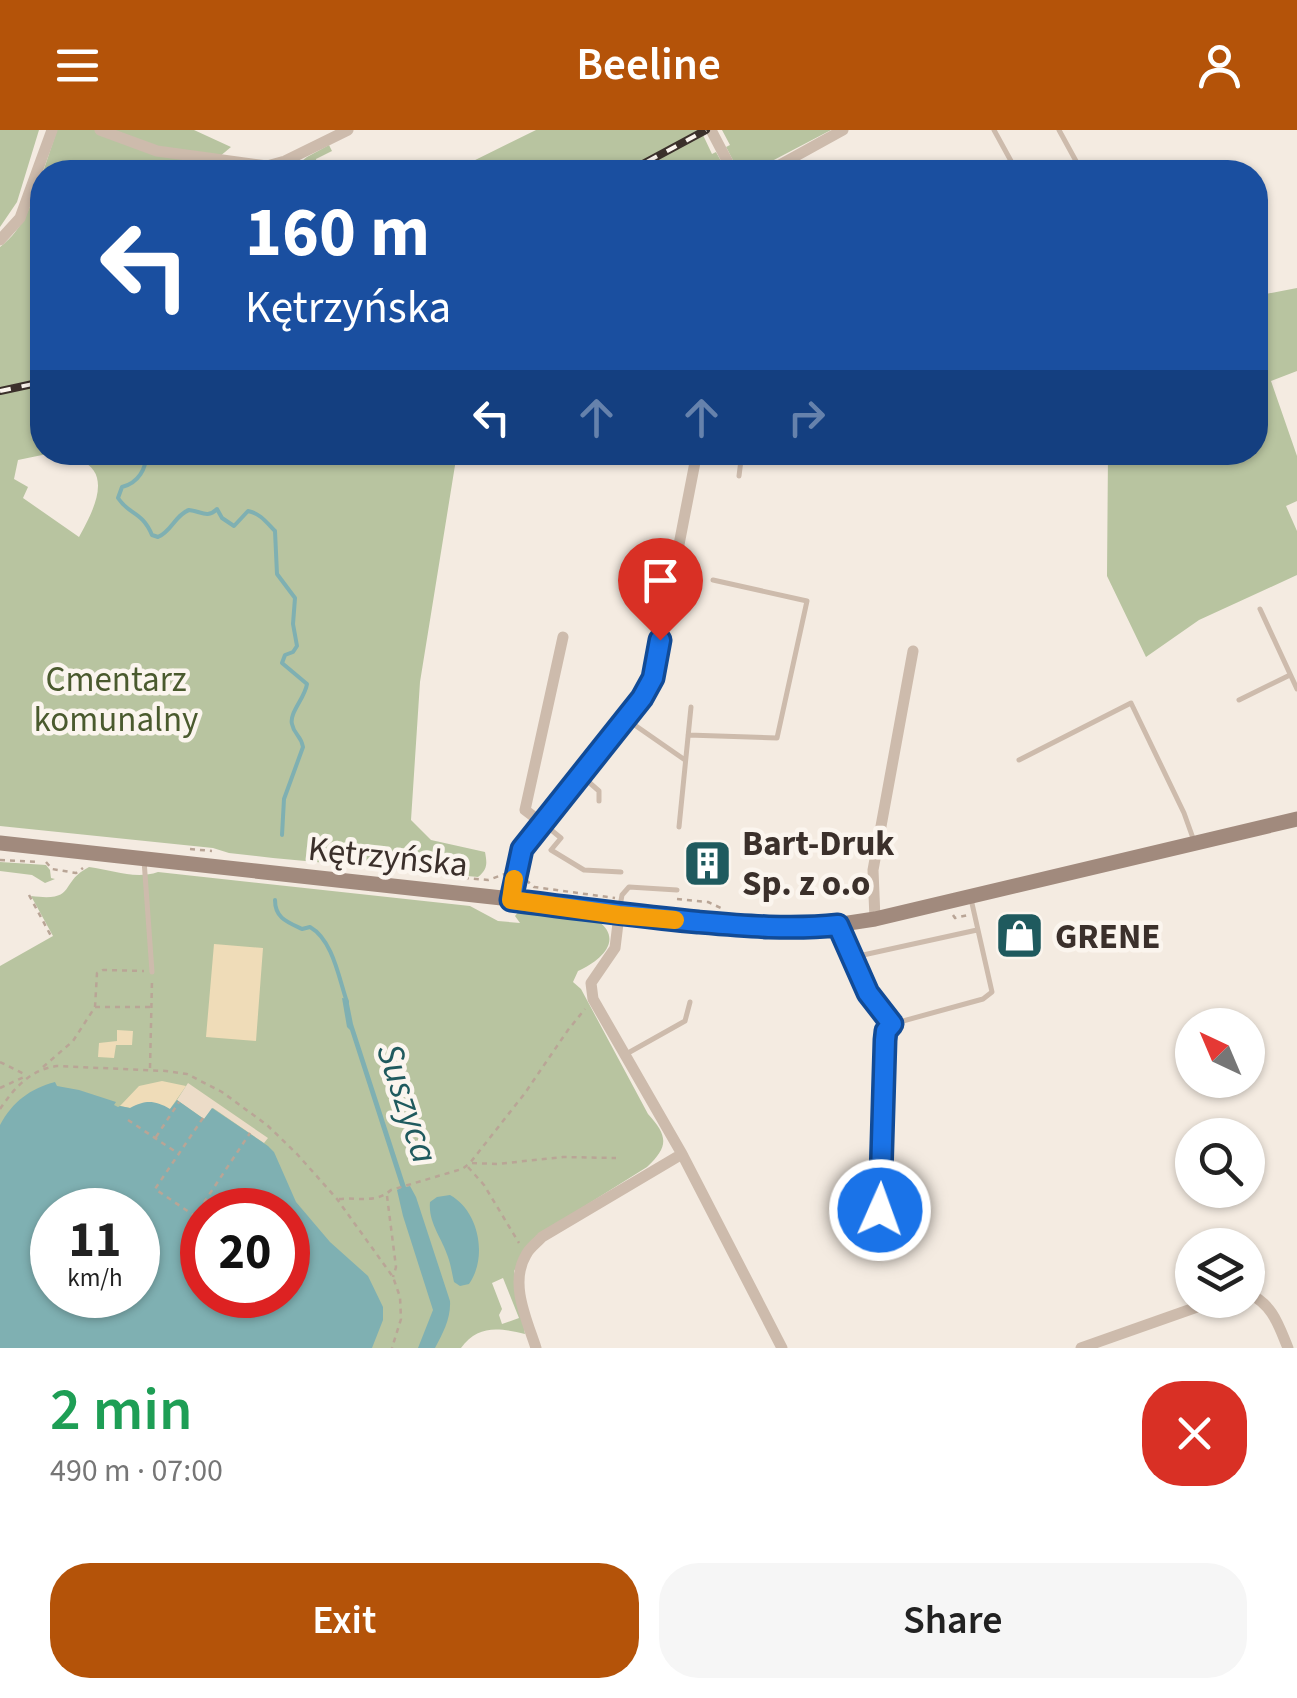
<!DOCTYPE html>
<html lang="en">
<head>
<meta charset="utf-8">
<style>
  body { margin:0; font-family:"Source Sans 3",sans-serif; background:#f6f6f6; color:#222; height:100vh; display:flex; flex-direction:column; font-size:38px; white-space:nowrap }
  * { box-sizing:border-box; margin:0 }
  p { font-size:32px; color:#767676 }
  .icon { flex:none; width:55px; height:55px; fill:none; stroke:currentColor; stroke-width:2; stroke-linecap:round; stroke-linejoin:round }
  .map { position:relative; height:1218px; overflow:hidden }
  .drawer { display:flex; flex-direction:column; background:#fff; flex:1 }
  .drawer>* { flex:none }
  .hud { position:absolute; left:30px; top:30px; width:1238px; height:305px; border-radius:40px; box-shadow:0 2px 8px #0004; background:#1a4fa0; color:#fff; overflow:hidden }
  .needle { width:65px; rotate:316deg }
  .controls { position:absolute; left:1175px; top:878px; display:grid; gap:20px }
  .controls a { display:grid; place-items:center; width:90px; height:90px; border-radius:50%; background:#fff; box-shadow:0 2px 8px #0004; font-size:50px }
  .speed { position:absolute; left:30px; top:1058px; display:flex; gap:20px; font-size:50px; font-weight:700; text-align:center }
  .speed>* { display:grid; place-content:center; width:130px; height:130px; border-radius:50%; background:#fff; box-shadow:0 2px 8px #0004; line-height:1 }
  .speed small { font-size:25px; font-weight:400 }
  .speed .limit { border:15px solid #d22; background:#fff; color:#111 }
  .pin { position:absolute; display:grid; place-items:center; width:85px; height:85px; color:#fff; margin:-102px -42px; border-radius:50% 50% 50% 0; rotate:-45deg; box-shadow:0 0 10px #0007 }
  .pin .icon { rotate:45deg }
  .me { position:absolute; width:110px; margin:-55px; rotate:2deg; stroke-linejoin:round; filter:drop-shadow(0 0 8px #0008) }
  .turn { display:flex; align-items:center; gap:35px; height:210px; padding:0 50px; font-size:45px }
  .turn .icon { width:130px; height:130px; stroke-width:2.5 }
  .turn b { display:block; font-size:70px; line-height:85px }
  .lanes { display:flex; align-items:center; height:95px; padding:0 50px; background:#0003; justify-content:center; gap:50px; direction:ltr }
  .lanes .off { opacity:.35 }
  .round { display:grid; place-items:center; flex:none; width:105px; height:105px; border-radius:40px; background:#f6f6f6 }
  .summary { display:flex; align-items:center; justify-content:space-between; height:170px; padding:0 50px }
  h1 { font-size:60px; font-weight:600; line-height:75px; color:#1e9e55 }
  .button { display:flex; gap:20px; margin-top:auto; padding:20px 50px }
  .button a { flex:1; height:115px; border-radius:40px; background:#b45309; color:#fff; font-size:40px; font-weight:600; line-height:115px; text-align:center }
  .button a+a { background:#f6f6f6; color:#222 }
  header { display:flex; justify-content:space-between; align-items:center; height:130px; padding:0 50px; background:#b45309; color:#fff; font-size:45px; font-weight:600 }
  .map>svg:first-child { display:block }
  .green { fill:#b8c4a0; fill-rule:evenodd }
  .sand { fill:#efdcb8 }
  .plaza { fill:#ecdcc8 }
  .water { fill:#7fb0b2; fill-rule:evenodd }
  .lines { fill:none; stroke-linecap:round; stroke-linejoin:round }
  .stream { stroke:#7fb0b2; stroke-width:4 }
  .path { stroke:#b9a596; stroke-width:2.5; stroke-dasharray:5 5; stroke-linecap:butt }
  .service { stroke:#cdbbac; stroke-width:5 }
  .minor { stroke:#cdbbac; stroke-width:11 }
  .secondary { stroke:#a18a7d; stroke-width:15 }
  .rail-casing { stroke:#3b302b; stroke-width:8 }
  .rail { stroke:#fbf5ee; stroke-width:4; stroke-dasharray:11; stroke-linecap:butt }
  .route-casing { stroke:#114b97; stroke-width:25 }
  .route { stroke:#1a73e8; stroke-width:18 }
  .slow { stroke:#f59e0b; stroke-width:18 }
  .labels { text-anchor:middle; stroke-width:9; stroke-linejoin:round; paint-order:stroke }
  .park-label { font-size:35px; fill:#4a5a2e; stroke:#fbf5ee }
  .poi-label { font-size:35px; font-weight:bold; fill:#3b302b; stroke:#fbf5ee; text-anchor:start }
  .street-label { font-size:35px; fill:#3b302b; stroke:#fbf5ee }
  .water-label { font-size:38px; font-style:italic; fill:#1f5a5e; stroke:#fbf5ee }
</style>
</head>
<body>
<header><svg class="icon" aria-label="menu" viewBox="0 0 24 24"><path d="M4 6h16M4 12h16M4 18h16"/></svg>Beeline<svg class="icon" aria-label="person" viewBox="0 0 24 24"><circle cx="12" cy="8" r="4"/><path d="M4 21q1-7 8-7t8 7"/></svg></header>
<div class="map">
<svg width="1297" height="1218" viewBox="0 0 1297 1218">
  <rect width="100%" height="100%" fill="#f4ebe1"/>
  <path class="green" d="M0,0H39L17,72L0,97Z
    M57,0H194L231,17L201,42H43Z
    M536,0H700L701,6L703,5L712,24L716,22L727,42H451Z
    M722,0H831L751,42C736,42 733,29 726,17L730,15Z
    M329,15L332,21L316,29L318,42H288L307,27Z
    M42,44V322L457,323L420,552L411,690L431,710L485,722C487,733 488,739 478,747L273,728L229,723L213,718L0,696V117C24,99 33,71 42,44ZM47,324C57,329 68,326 79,330C115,343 91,385 79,407L23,368L28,357L14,349L18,330Z
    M1297,158V241L1271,251L1297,326V371L1286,376L1297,401V445L1199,490L1146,527L1107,446L1108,323L1255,322V166Z
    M0,732L46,735L50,740L51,748L55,749L45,753L32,745L0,741Z
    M89,737C113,740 135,750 158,742L470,776L498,791L520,793L515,786L519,781L597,790C625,810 600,831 578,841L573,852L581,859L648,984C668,1006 669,1016 647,1037L537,1106L514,1141L525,1204C500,1198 478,1194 461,1218H0V836L53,806L31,766C78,772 58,753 89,737ZM52,1080H138V1165H52ZM202,1080H288V1165H202ZM503,1148L519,1188L502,1194L499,1185L502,1179L492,1153Z"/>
  <path class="sand" d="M214,814L263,818L256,911L206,907Z
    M117,900L133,901L132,915H116L114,928L98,927L99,913L117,911Z
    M162,951L186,956L170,979L130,978L120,976L139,956Z"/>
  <path class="plaza" d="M188,953L268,1008L264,1013L213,978L204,989L177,970Z"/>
  <path class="water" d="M342,868L348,869L353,894L405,1054L406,1057L410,1056L416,1067L450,1171C451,1188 443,1203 435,1218H418L433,1180L403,1086L397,1060L401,1058L350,900L347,897Z
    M55,952L57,956L79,960L116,972L114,975L118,977L120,976L130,978C146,970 154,970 170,979L177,970L204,989L212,978L268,1016L274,1022L296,1072L330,1112L368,1146L383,1177V1190L372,1218H0V995C13,971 30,959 55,952ZM52,1080H138V1165H52ZM202,1080H288V1165H202Z
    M450,1065C479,1081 488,1127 469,1154L460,1156L454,1152C452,1144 451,1135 448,1127C442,1108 428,1093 430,1072L437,1067Z"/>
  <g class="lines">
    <path class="stream" d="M146,322C147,339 138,353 122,357L118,368C129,385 142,381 152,405L158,407C172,401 175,385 189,380C201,381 207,389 217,379L222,388L234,396L248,381C260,383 267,393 275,401L277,444L295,468L293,494L297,516L293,522L285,525L282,533L307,554C305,568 289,583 292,594C294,605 301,605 303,617L284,669L282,705
      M275,770C275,788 287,792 302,799L310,797C333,810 339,849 347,872"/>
    <path class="path" d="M190,719L212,721
      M0,730L38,732
      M46,732L52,739L76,743L83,738
      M434,745L488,750L505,744
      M526,750L534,757L615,768
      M29,765L51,806
      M677,769L708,772L723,779
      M953,785L955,788L968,785
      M95,877H151
      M0,932L26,945
      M43,937L73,911L95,877L97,843L103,840L144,841
      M150,938L152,851
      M0,958L26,946
      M0,979C15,957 30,940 57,936L166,941L187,944L222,962L267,995L297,1024L337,1069L393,1147L400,1167L401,1189L392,1218
      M203,988L155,1059L195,1086L250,1003
      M128,990L176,1022
      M156,1007L179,972
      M472,1033L497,1034L563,1027L616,1028
      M468,1037L484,1055L519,1113
      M387,1066L396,1137L393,1147
      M339,1069C357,1067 375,1074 391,1060L462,1039L470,1033L525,963L568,900L585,879"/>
    <path class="service" d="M994,0L1011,31
      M1059,0L1082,42
      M739,346L742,322
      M1260,479L1297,559
      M1239,570L1290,545
      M626,589L685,630
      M688,605L777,608L807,471L713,450
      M1019,630L1131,573L1184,683L1194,711
      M583,647L599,661V671
      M545,695L561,708L551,720L584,740L621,742
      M679,697L691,577
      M144,730L152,842
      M619,782L622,765L629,757L677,760
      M840,798L854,827L977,800
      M854,827L868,863L891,894
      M628,923L685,891L690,872
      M879,1110L887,901L892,894L983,869L992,862L971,769"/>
    <path class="minor" d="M100,0L157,21L267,36L285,31L348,0
      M711,0L733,42
      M767,42L843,0
      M0,110L20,88L52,0
      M542,693L525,680L563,507
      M511,769L522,719L642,568L653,548L697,322
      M619,785L615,818L591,853L593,869L682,1024L782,1218
      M875,789L873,740L913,521
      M1248,1163C1273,1175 1278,1194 1288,1218
      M536,1218C527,1190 509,1153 526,1125C529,1118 537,1113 542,1107L682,1024
      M1081,1218L1217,1170"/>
    <path class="secondary" d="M0,713L511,769L619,785L734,795L809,799L875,789L1297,689"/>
    <defs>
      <path id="rail" d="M628,42L706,0
        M0,261L42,252"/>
    </defs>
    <use href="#rail" class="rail-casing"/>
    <use href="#rail" class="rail"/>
  </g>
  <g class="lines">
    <defs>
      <path id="route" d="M660,510L653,548L642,568L522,719L511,770C573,778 635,786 698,792C745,796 791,800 838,795L868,863L892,894L886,901L885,910L880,1080"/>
    </defs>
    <use href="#route" class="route-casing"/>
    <use href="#route" class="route"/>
    <path class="slow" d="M514,749L511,770L619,785L675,790"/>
  </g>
  <defs>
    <symbol id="building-square" viewBox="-11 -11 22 22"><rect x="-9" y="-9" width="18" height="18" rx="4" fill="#1f5a5e" stroke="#fbf5ee"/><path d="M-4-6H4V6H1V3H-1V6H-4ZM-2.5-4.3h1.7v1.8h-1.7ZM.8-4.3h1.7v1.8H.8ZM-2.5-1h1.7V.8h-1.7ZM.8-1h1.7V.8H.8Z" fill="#fff"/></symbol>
    <symbol id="shop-square" viewBox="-11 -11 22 22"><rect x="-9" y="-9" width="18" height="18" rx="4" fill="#1f5a5e" stroke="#fbf5ee"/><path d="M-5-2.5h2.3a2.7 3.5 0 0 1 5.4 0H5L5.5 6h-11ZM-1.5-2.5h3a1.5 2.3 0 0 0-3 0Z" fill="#fff"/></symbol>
  </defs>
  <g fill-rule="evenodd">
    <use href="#building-square" x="680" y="706" width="55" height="55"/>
    <use href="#shop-square" x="992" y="778" width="55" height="55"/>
  </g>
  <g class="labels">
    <g class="park-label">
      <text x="116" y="561">Cmentarz<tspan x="116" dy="40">komunalny</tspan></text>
    </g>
    <g class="poi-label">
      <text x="742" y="725">Bart-Druk<tspan x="742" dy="40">Sp. z o.o</tspan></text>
      <text x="1055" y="818">GRENE</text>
    </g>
    <g class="street-label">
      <text transform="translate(388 726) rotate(6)" y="12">Kętrzyńska</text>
    </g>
    <g class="water-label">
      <text transform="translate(408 973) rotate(72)" y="13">Suszyca</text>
    </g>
  </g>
</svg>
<div class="controls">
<a><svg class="needle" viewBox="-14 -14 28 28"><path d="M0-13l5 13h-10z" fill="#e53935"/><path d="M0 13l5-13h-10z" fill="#767676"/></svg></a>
<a><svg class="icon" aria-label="search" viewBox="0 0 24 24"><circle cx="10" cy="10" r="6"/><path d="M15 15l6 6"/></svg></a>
<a><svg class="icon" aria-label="layers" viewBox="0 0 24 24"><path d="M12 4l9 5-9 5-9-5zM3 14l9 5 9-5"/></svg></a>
</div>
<div class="speed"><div>11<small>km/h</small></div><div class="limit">20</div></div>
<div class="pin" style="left:660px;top:510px;background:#d93025"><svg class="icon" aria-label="arrive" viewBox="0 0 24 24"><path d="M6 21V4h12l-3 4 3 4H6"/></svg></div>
<svg class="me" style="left:880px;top:1080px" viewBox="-20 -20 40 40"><circle r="17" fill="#1a73e8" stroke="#fff" stroke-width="3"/><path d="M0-11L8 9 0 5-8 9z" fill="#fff"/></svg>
<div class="hud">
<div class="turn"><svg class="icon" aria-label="left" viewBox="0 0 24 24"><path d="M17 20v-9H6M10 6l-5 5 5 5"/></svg><div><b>160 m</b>Kętrzyńska</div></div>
<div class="lanes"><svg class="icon" aria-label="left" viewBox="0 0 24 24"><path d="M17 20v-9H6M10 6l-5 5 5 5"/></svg><svg class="icon off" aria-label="ahead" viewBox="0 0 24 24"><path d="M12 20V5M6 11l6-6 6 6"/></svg><svg class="icon off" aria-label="ahead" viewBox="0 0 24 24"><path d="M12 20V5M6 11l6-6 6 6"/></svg><svg class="icon off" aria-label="right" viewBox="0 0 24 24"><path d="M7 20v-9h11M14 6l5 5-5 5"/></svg></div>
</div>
</div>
<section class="drawer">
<div class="summary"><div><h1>2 min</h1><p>490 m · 07:00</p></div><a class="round" style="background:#d93025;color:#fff"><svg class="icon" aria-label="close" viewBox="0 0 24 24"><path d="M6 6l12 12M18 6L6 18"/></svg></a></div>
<div class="button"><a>Exit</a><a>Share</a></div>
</section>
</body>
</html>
